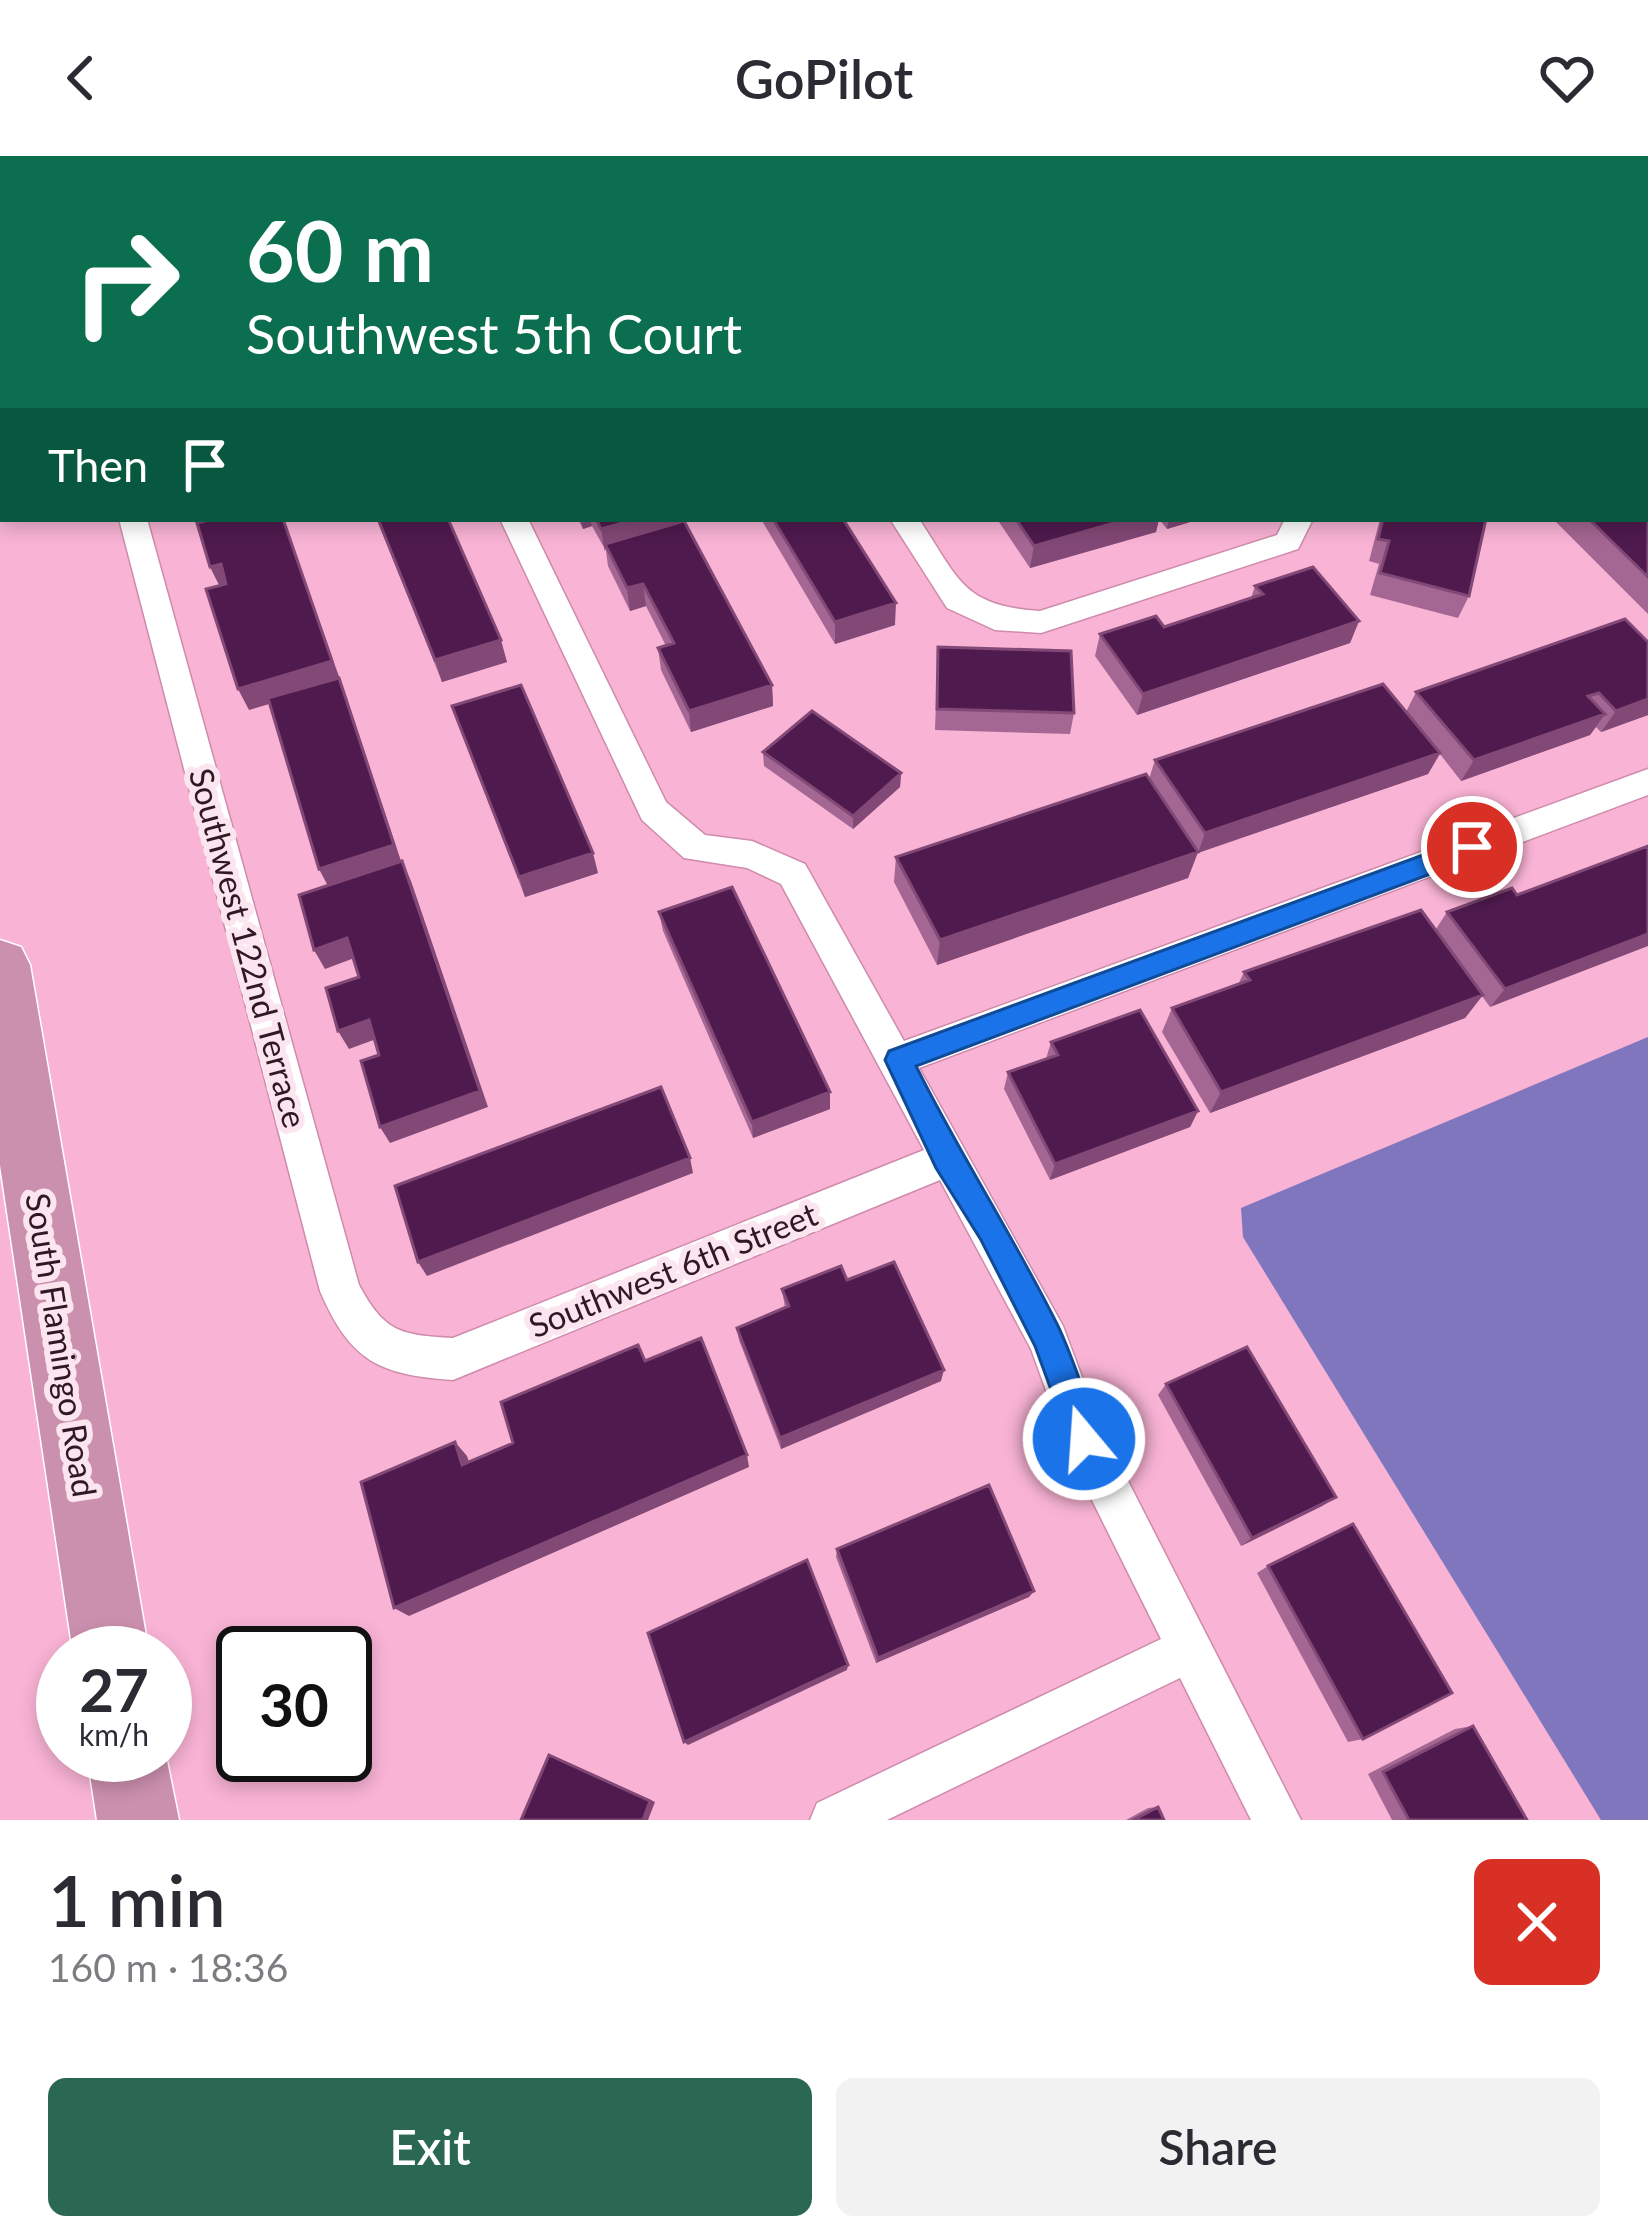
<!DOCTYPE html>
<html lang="en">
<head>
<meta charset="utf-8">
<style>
  body { margin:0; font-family:Lato,sans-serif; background:#f2f2f3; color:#2b2b33; height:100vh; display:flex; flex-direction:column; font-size:45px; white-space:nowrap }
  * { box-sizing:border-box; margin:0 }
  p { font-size:39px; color:#7c7c81 }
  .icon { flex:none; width:66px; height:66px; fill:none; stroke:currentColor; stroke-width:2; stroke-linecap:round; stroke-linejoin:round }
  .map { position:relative; height:1664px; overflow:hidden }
  .side { display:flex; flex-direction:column; background:#fff; flex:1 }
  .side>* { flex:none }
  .banner { position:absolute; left:0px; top:0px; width:1650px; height:366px; box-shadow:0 6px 18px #0003; background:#0b6e4f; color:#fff; overflow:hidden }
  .speed { position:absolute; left:36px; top:1470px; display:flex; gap:24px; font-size:60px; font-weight:700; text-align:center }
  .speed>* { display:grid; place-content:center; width:156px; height:156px; border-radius:50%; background:#fff; box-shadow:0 6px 18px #0003; line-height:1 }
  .speed small { font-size:30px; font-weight:400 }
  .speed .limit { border:6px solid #111; border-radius:18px; background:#fff; color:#111 }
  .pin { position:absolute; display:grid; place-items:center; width:102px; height:102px; color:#fff; margin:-51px; border:6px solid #fff; border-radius:50%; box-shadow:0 3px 12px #0007 }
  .me { position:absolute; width:132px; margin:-66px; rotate:342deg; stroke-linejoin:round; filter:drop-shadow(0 0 9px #0008) }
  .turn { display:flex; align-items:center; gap:42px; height:252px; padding:0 48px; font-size:54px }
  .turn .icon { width:156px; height:156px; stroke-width:2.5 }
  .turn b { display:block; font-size:84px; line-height:102px }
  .then { display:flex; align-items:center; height:114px; padding:0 48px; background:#0003; gap:24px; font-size:45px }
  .round { display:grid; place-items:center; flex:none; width:126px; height:126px; border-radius:18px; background:#f2f2f3 }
  .head { display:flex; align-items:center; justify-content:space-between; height:204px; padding:0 48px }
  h1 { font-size:72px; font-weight:600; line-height:90px }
  .action { display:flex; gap:24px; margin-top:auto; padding:24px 48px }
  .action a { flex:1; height:138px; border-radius:18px; background:#2b6854; color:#fff; font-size:48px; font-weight:600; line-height:138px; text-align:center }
  .action a+a { background:#f2f2f3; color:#2b2b33 }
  header { display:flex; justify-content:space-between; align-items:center; height:156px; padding:0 48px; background:#fff; font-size:54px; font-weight:600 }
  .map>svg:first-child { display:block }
  .water { fill:#7f76bd }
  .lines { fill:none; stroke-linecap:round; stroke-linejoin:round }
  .service-casing { stroke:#ce8bac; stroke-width:3 }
  .minor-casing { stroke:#ce8bac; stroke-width:3 }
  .trunk-casing { stroke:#fff; stroke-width:3 }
  .service { fill:#fff; fill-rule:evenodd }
  .minor { fill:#fff; fill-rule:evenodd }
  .trunk { fill:#cc90af; fill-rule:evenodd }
  .wall { fill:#a46692 }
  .shaded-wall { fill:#824876 }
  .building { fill:#4f1a4e; stroke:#824876; stroke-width:3 }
  .route { fill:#1a73e8; stroke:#114b97; stroke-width:3 }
  .labels { text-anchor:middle; stroke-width:12; stroke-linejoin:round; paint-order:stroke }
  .street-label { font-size:33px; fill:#321826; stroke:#fbe5ef }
</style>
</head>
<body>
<header><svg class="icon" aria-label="back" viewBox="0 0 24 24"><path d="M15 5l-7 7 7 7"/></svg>GoPilot<svg class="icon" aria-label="heart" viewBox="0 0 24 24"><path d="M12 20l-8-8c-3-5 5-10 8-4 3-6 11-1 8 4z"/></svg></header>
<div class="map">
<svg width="1648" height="1664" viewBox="0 0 1648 1664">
  <rect width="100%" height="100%" fill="#f9b3d5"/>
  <path class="water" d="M1648,881V1664H1601L1243,1081L1241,1052Z"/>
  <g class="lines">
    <defs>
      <path id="service" d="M264,0L260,3H238L242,0Z"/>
      <path id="minor" d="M808,0H839L806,3Z
        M1306,0H1331L1333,3H1308Z
        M3,124V140L0,141V125Z
        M1647,292H1648V311H1647Z
        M119,363H147L359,1129C385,1177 401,1179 453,1182L924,994L781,728L747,712L684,702L642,664L500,363H528L666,646L705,679L752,685L805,708L904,885L1648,613V639L919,912L1063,1170L1101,1272L1301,1664H1251L1180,1522L887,1664H810L817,1647L1161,1483L1069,1298L1031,1193L940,1024L453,1224C379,1219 350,1205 320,1135Z
        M890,363H919C959,423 962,450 1040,455L1277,379L1285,363H1313L1298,393L1041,477L995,474L947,452Z"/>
      <path id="trunk" d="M0,784L21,791L30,809L149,1497H73L0,1009Z
        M165,1595L179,1664H97L87,1599H165Z"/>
    </defs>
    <use href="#service" class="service-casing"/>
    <use href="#minor" class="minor-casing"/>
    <use href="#trunk" class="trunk-casing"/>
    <use href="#service" class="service"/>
    <use href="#minor" class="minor"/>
    <use href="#trunk" class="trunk"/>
  </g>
  <path class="wall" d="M1169,0H1283L1286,3H1173Z
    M1383,0H1479L1482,3H1382Z
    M1648,335V458L1553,363H1647Z
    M377,363H448L507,506L442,526Z
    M578,363H676V367L772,529L773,550L691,576L661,514L658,492L666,490L646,450L630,455L608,410L606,395L592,370L583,373Z
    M761,363H843L895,469L835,488Z
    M997,363H1159L1156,376L1030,412Z
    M1159,363H1200L1167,373Z
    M1380,363H1486L1469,440L1458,462L1370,439L1379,408L1369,405Z
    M1255,430L1359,465L1350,487L1137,559L1095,500L1100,478L1164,471L1251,442Z
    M1625,463L1648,559L1601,576L1596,571L1590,579L1461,625L1440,598L1428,618L1198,696L1188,722L937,809L894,726L896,701L1149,623L1155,604L1406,556L1416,536Z
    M938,491L1074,557L1070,578L935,574Z
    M452,550L598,717L525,741Z
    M763,596L901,617L900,631L853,673L764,610Z
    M1648,690L1490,851L1482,840L1465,862L1210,957L1162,876L1172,852L1238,829L1244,816L1436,773L1447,756L1517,739Z
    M659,756L830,953L753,982L663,775Z
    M1051,886L1198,955L1190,971L1050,1024L1004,933L1008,916L1046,903Z
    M847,1124L941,1225L781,1293L739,1184L737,1172L785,1152L782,1133Z
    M1166,1228L1336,1341L1322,1350L1241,1390L1158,1239Z
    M837,1393L1029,1441L876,1507L836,1401Z
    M1268,1410L1363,1583L1348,1586L1257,1417Z
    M1473,1570L1527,1664H1392L1368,1618L1455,1573Z
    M1158,1651L1164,1664H1126L1148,1652Z"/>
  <path class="shaded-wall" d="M670,0H704V3H660Z
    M952,0H1017L1008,3H952Z
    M283,363L347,543L402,708L329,732L319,713L340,527L249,554L238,533Z
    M581,363H590L592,370L583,373Z
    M637,363H676L677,375L605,388V396L601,373Z
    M1128,363H1159L1156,376L1030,412L1034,390Z
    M1169,363H1200L1167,373Z
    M221,408L231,431L221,433L210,411Z
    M643,428L646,450L630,455L627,432Z
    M896,447L895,469L835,488V466Z
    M1359,465L1350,487L1137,559L1143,538Z
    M501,484L507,506L442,526L435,504Z
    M772,529L773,550L691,576L689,555Z
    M1648,543V559L1601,576L1616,555Z
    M1605,558L1590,579L1461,625L1474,604Z
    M1440,597L1428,618L1198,697L1205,677Z
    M901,617L900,631L853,673V660Z
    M1198,696L1188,722L937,809L940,784Z
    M593,697L598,717L525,741L519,721Z
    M402,705L411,725L488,951L390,987L380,971Z
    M1648,778V790L1490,851L1505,833Z
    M347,782L357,801L325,813L314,794Z
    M1483,839L1465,862L1210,957L1221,936Z
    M369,864L379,882L349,893L338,875Z
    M830,936V953L753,982L752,966Z
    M1198,955L1190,971L1050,1024L1055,1008Z
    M690,1002L693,1017L427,1120L418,1106Z
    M944,1214L941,1225L781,1293L780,1282Z
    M455,1286L467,1300L474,1321L462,1309Z
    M747,1299L749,1311L409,1460L394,1452Z
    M1336,1341L1322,1350L1241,1390L1252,1382Z
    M1034,1435L1029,1441L876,1507L878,1502Z
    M848,1509L847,1514L688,1589L684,1586Z
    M556,1602L655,1646L648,1664H643Z"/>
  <path class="building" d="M555,0H565L578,3H552Z
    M631,0H670L660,3H634Z
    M852,0H936L940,3H844Z
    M1198,0H1283L1286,3H1201Z
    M1401,0H1479L1482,3H1404Z
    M1647,141H1648V216L1647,215Z
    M1647,334L1648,335V421L1589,363H1647Z
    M213,363H283L332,505L238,533L206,433L226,428L221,408L210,411L197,367Z
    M378,363H448L501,484L435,504Z
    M596,363H637L601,373Z
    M773,363H843L896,447L835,466Z
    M1016,363H1128L1034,390Z
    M1383,363H1486L1469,440L1380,417L1389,385L1378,383Z
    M684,365L772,529L689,555L658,492L674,487L643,428L627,432L605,388Z
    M1313,411L1359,465L1143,538L1100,478L1156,460L1164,471L1263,438L1255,430Z
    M1625,463L1648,486V543L1616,555L1599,537L1588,540L1605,558L1474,604L1416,536Z
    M938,491L1071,495L1074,557L937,553Z
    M339,522L394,689L319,713L268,542Z
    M1383,528L1440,597L1205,677L1155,604Z
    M521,529L593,697L519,721L452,550Z
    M812,555L901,617L853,660L763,596Z
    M1146,618L1198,696L940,784L896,701Z
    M1648,690V778L1505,833L1447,756L1512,732L1517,739Z
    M402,705L480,935L380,971L361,905L379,899L369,864L338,875L326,832L359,821L347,782L314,794L299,739Z
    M732,731L830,936L752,966L659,756Z
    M1421,754L1483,839L1221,936L1172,852L1250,824L1244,816Z
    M1140,854L1198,955L1055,1008L1008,916L1058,899L1051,886Z
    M661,931L690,1002L418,1106L395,1030Z
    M894,1106L944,1214L780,1282L737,1172L789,1150L782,1133L841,1110L847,1124Z
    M701,1182L747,1299L394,1452L361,1326L455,1286L462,1309L513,1287L501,1246L638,1189L645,1205Z
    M1247,1191L1336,1341L1252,1382L1166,1228Z
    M989,1329L1034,1435L878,1502L837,1393Z
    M1353,1368L1452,1537L1363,1583L1268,1410Z
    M807,1404L848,1509L684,1586L648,1477Z
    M1473,1570L1527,1664H1409L1383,1616Z
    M549,1599L650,1645L643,1664H521Z
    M1158,1651L1164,1664H1133Z"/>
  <path class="route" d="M1472,681L1485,691L1481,699L916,910C960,999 1014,1081 1058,1170C1075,1206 1087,1246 1100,1283L1096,1294L1084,1299L1073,1294L1035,1190L981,1084L936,1012L885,904L889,895Z"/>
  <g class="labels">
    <g class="street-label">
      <text transform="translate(248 792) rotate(75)" y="12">Southwest 122nd Terrace</text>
      <text transform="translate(673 1114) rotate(-22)" y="12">Southwest 6th Street</text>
      <text transform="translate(61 1189) rotate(81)" y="12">South Flamingo Road</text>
    </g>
  </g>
</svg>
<div class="speed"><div>27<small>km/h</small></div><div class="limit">30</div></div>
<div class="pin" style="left:1472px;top:691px;background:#d93025"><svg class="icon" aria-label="arrive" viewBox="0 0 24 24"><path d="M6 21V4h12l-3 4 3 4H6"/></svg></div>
<svg class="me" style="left:1084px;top:1283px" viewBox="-20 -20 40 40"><circle r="17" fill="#1a73e8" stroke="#fff" stroke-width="3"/><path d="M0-11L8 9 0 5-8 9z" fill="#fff"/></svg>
<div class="banner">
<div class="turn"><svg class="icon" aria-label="right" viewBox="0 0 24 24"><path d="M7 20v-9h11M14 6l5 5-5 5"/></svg><div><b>60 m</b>Southwest 5th Court</div></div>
<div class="then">Then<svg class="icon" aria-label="arrive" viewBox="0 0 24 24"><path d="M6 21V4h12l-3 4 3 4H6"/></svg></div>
</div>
</div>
<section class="side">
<div class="head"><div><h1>1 min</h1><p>160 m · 18:36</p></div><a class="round" style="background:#d93025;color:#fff"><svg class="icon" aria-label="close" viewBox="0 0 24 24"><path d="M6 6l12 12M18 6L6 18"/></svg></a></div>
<div class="action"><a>Exit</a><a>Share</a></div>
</section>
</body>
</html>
